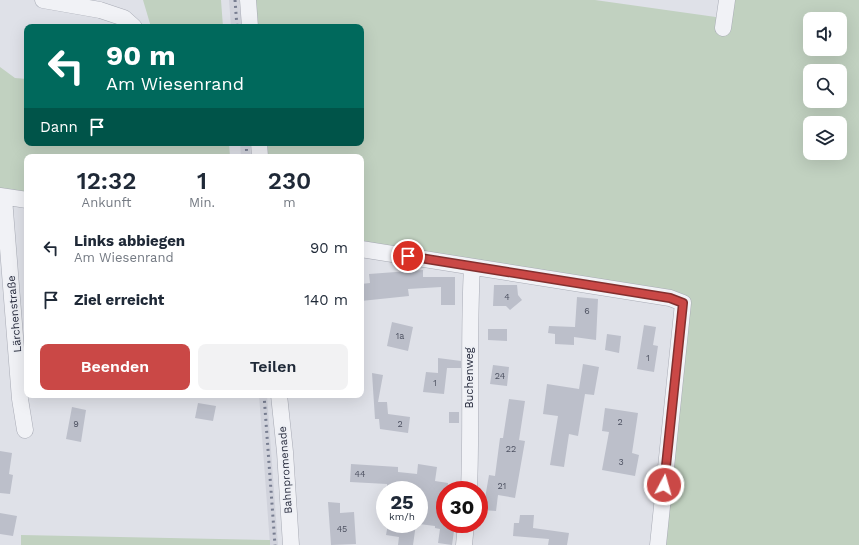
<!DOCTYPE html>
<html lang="de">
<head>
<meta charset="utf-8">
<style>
  body { margin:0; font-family:"Work Sans",sans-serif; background:#f2f2f3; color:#1f2937; height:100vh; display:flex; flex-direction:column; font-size:15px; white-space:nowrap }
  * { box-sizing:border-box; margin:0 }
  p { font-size:13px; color:#747a83 }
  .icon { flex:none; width:22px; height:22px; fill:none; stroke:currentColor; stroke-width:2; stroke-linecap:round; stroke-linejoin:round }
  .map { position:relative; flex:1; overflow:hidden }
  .sheet { position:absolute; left:24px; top:154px; width:340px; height:244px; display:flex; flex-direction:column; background:#fff; border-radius:8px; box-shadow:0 4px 16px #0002 }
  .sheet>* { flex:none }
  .guide { position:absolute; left:24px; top:24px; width:340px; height:122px; border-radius:8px; box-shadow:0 4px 16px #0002; background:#00695c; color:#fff; overflow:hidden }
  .fabs { position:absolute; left:803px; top:12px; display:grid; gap:8px }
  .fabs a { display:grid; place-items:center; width:44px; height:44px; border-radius:8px; background:#fff; box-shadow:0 4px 16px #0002; font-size:20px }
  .speed { position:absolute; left:376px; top:481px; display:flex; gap:8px; font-size:20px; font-weight:700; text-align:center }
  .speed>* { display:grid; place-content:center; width:52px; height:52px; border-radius:50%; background:#fff; box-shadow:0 4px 16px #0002; line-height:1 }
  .speed small { font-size:10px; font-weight:400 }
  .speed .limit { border:6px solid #d22; background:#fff; color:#111 }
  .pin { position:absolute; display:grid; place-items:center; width:34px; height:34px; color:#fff; margin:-17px; border:2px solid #fff; border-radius:50%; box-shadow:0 1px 4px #0007 }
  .me { position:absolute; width:44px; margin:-22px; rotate:6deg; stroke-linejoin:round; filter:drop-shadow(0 0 3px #0008) }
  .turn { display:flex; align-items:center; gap:14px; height:84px; padding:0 16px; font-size:18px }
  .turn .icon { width:52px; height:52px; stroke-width:2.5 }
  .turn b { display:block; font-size:28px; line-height:34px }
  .then { display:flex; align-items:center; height:38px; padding:0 16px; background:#0003; gap:8px; font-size:15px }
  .eta { display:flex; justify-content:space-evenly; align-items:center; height:68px; text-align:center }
  .eta b { font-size:24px; font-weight:600; line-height:28px }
  .action { display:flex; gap:8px; margin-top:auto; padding:8px 16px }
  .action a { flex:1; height:46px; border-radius:8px; background:#ca4846; color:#fff; font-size:16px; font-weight:600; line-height:46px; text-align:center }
  .action a+a { background:#f2f2f3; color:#1f2937 }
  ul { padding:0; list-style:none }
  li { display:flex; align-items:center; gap:12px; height:52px; padding:0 16px }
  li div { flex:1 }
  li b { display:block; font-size:15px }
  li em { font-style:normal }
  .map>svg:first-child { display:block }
  .built { fill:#d1d3dc }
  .green { fill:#c1d1c0; fill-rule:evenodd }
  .building { fill:#bcbfca }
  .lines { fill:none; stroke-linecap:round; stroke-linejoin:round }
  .street-casing { stroke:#a8abb5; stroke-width:17 }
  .street { stroke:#f1f2f6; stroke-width:16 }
  .rail { stroke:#787e91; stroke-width:3; stroke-dasharray:2 4; stroke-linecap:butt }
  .route-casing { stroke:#832f2e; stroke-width:10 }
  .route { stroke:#ca4846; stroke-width:7 }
  .labels { text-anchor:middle; stroke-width:3.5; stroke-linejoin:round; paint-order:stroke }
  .number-label { font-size:9px; fill:#4d5161 }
  .street-label { font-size:11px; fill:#282c3e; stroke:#eef0f5 }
</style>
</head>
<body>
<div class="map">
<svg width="859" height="545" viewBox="0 0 859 545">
  <rect width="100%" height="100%" fill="#dfe1e8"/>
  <path class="built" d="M229,0H239L242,27H231Z
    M240,143H250L251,157H241Z
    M259,395H267L278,545H270Z"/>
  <path class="green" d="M143,0H221L223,27H151Z
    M253,0H595L730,19L735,0H859V545H658L683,303L361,244V157H266L265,143H361V27H256ZM810,19H840V49H810ZM810,71H840V101H810ZM810,123H840V153H810Z
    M0,67L15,78L27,79V143H229L230,157H27V193L0,189Z
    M21,535L270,540V545H21Z"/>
  <path class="building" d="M423,270V277H455V305H441V287L408,289L409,296L361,301V284L370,283L369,274Z
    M494,285H517L518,295L522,300L510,310L506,306H493Z
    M577,297L598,299L596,340L574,337V345L555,344V334L548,333L549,326L575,327Z
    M392,322L413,327L408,351L387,346Z
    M644,325L656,327L653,345L658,346L654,372L637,369Z
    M488,329H507V341L488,340Z
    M607,334L621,336L619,353L605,350Z
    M438,358L461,361V368H447L444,394L423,392L426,372L438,373Z
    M583,364L599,367L594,395L585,394L578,436L569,434L564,467L550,465L558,416L543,414L547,384L579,389Z
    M493,365L509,367L507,386L490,384Z
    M372,373L383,375L378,402H387L388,414L410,417L408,433L380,429L379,419H375Z
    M509,399L525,401L519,440L525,441L515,498L498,495L496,511L483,510L489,475L495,476L500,438H503Z
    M198,403L216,406L213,421L195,418Z
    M72,407L86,410L81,442L66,439Z
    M605,408L638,413L632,453L639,455L635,476L602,470L609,432L602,431Z
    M449,412H459V423H449Z
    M0,451L12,453L9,474L13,475L10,494L0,493Z
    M351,464L398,467V472L417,474L418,464L437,467L435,481L448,483L447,490H445L443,515H445V524H455L452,545L438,543L440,529L435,528V526L419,524V490H407L387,486V484L350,482Z
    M328,502L340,503V513L354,512L356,544L331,545Z
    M0,513L17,516L13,536L0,534Z
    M520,515H534L533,528L569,533L567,545H548L549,539L513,536L514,523H519Z
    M388,524H416L413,545H398L399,537L386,535Z"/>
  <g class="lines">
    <defs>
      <path id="street" d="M43,0L100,10L124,18L134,27
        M248,0L250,27
        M723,28L727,0
        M259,143L260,157
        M0,196L27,200
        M4,198L20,399L25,430
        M361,249L670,298L683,303L658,545
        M279,395L285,452L291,545
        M469,490C472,416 468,341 472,267
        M464,545L466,524"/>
    </defs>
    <use href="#street" class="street-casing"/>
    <use href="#street" class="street"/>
    <path class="rail" d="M235,0L237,27
      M246,143L247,157
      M264,395L275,545"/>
  </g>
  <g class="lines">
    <defs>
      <path id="route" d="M408,256L670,298L683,303L664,485"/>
    </defs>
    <use href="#route" class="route-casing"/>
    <use href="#route" class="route"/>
  </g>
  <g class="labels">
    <g class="number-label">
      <text x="507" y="300">4</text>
      <text x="587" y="314">6</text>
      <text x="400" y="339">1a</text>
      <text x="648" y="361">1</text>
      <text x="500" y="379">24</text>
      <text x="435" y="386">1</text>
      <text x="620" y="425">2</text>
      <text x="76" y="427">9</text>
      <text x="400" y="427">2</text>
      <text x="511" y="452">22</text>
      <text x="621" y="465">3</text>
      <text x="360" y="477">44</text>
      <text x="502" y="489">21</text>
      <text x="342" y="532">45</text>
    </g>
    <g class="street-label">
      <text transform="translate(14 314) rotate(-95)" y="4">Lärchenstraße</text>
      <text transform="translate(469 378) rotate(-90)" y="4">Buchenweg</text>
      <text transform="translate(285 470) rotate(-94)" y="4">Bahnpromenade</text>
    </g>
  </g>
</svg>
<div class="fabs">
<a><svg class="icon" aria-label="sound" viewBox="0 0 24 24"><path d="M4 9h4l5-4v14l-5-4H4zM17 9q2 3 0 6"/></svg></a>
<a><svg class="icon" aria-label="search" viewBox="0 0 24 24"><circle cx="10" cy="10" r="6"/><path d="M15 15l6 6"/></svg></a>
<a><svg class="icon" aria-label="layers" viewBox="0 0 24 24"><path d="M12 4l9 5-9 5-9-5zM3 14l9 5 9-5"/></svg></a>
</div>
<div class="speed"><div>25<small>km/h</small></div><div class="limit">30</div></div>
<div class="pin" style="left:408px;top:256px;background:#d93025"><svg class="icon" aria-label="arrive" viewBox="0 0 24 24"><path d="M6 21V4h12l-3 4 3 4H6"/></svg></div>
<svg class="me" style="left:664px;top:485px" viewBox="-20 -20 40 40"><circle r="17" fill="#ca4846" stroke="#fff" stroke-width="3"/><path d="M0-11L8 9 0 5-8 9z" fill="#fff"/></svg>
<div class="guide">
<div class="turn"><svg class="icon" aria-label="left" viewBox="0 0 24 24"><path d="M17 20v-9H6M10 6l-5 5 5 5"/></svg><div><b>90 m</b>Am Wiesenrand</div></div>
<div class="then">Dann<svg class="icon" aria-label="arrive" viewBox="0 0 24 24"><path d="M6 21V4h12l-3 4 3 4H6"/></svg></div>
</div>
<section class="sheet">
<div class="eta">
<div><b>12:32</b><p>Ankunft</p></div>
<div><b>1</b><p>Min.</p></div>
<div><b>230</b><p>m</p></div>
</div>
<ul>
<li><svg class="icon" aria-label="left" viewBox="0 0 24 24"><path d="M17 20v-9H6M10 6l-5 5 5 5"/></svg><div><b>Links abbiegen</b><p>Am Wiesenrand</p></div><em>90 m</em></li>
<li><svg class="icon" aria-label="arrive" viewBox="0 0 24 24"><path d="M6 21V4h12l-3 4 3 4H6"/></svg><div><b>Ziel erreicht</b></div><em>140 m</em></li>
</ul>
<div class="action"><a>Beenden</a><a>Teilen</a></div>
</section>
</div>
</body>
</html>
